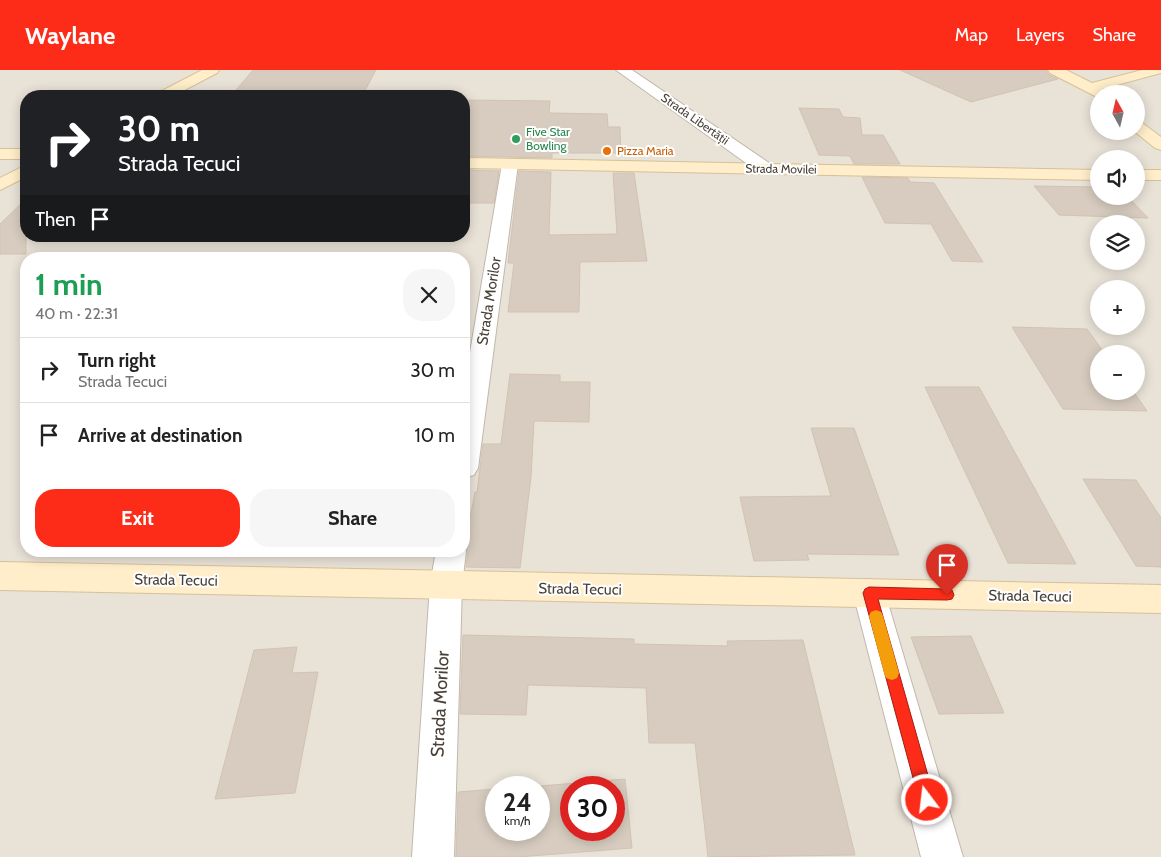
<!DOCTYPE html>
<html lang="en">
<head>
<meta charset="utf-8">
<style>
  body { margin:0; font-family:Cabin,sans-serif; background:#f6f6f6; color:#222; height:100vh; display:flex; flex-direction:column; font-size:19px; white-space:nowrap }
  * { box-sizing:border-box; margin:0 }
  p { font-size:16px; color:#767676 }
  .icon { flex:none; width:28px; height:28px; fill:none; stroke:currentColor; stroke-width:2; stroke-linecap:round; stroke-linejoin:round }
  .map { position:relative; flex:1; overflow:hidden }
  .details { position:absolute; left:20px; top:182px; width:450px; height:305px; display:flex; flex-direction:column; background:#fff; border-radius:20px; box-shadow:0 2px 12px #0003 }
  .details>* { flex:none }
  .hud { position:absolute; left:20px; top:20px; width:450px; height:152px; border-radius:20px; box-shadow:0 2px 12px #0003; background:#202124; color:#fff; overflow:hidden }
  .needle { width:32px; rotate:352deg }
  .controls { position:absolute; left:1090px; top:15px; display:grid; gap:10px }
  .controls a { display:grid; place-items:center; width:55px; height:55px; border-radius:50%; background:#fff; box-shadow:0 2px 12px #0003; font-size:25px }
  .speed { position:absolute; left:485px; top:706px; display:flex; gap:10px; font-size:25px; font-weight:700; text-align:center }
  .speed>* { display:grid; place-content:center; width:65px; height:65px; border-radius:50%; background:#fff; box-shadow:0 2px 12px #0003; line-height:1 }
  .speed small { font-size:12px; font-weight:400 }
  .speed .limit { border:8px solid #d22; background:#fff; color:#111 }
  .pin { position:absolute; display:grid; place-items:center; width:42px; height:42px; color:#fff; margin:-51px -21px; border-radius:50% 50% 50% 0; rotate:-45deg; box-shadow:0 0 5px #0007 }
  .pin .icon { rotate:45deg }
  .me { position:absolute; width:55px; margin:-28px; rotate:345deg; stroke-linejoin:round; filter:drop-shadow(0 0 4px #0008) }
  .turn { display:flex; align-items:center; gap:18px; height:105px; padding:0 15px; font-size:22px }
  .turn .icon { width:65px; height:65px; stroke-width:2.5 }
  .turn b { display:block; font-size:35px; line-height:42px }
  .then { display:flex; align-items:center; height:48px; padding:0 15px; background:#0003; gap:10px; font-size:19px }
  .round { display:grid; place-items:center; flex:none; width:52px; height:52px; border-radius:20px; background:#f6f6f6 }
  .overview { display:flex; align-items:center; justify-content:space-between; height:85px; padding:0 15px }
  h1 { font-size:30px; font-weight:700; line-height:38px; color:#1e9e55 }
  .cta { display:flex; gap:10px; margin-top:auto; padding:10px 15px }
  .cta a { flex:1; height:58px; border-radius:20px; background:#fc2c19; color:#fff; font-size:20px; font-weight:700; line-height:58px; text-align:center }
  .cta a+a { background:#f6f6f6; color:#222 }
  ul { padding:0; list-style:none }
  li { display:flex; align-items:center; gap:15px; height:65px; padding:0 15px; border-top:1px solid #e0e0e0 }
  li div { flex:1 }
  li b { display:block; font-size:19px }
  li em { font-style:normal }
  header { display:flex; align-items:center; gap:30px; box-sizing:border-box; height:70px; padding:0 25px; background:#fc2c19; color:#fff }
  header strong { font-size:24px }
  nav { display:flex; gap:28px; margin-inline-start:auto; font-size:18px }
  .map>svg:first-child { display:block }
  .residential { fill:#e9e2d7; fill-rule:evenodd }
  .building { fill:#d7ccbf; stroke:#d2c3b2; fill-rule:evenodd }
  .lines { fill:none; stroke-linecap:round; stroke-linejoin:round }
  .street-casing { stroke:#c1b8ac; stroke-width:2 }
  .secondary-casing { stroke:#d5c199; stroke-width:2 }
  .street { fill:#fff; fill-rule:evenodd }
  .secondary { fill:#ffeec9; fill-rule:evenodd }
  .route { fill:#fc2c19; stroke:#a41d10 }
  .slow { fill:#f59e0b }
  .leisure-dot { fill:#2e9e5b; stroke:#fff; stroke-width:2 }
  .food-dot { fill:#e8710a; stroke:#fff; stroke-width:2 }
  .labels { text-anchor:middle; stroke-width:4; stroke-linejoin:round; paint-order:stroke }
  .far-street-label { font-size:12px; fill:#494137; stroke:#fff }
  .far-leisure-label { font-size:12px; fill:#27864d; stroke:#fff; text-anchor:start }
  .far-food-label { font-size:12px; fill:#c56008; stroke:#fff; text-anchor:start }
  .street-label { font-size:15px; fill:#494137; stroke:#fff }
  .near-street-label { font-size:18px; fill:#494137; stroke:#fff }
</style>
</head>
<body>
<header>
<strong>Waylane</strong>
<nav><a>Map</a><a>Layers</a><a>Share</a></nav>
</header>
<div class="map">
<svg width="1161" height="787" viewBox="0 0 1161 787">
  <rect width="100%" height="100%" fill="#f5f1e9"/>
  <path class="residential" d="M0,0H1161V787H0ZM1099,24H1136V61H1099ZM26,26H464V166H26ZM1099,89H1136V126H1099ZM1099,154H1136V191H1099ZM26,189H464V481H26ZM1099,219H1136V256H1099ZM1099,284H1136V321H1099ZM496,718H539V760H496ZM571,718H614V760H571Z"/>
  <path class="building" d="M253,0H376L362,26H231Z
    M900,0H1046L1049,5L1058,9L971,32Z
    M464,30L550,31L549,43L607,44L608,57H620L621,83H552V88L464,86Z
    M799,38L839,39L843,47L860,48L862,65H883L900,94H854L850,86L819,85Z
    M464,100L499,101L494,133H464Z
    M519,101L551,102L549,165L617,164L613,103H634L647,191L580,192L579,242H508L514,193H508Z
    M862,107L908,108L910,112L934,113L983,192L952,191L931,154L885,153Z
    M1034,116L1099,117V126H1127L1148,148L1059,145Z
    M26,129V184H0V154Z
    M1012,257L1087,259L1105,284H1099V321H1133L1147,341L1063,339Z
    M510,304L560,305V312H590L589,352L534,351L531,407L520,498L466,497L468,481L465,475L475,422H477L483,374H501Z
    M925,317H979L1076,494L1008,493Z
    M811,358H854L899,485L807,484L809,490L754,491L740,427L831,426Z
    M1083,409L1136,410L1161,448V497L1136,496Z
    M463,565L634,569V574L728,576L727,571L803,570L855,785L708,787L695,673H649L646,618L528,615L526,645L460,644Z
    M971,566L1004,643L939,644L911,567Z
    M297,577L292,603L318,602L295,723L215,729L254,580Z
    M625,709L632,778L518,787H456L458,722L496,719V760H539V718H515ZM571,718H614V760H571Z"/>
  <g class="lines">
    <defs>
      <path id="street" d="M616,0H632L772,95L775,99L772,103L766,104L760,103Z
        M510,89L516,90L518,94L478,398L474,405L464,408V318L502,94L504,90Z
        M464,476L466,481L462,515L454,787H412L430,515L436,481H464Z
        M869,509L880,513L885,523L963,787H921L853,523L858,513Z"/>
      <path id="secondary" d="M202,0H219L217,3L173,26H156L158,23Z
        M1048,0H1066L1092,13L1142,0H1161V3L1102,19L1106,24H1099V28L1050,3Z
        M1136,50L1141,52L1161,67V80L1155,78L1134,61H1136Z
        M0,79H26V89H0Z
        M464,88L1099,100V110L464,98Z
        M26,95V107L0,120V108Z
        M1136,100H1161V110H1136Z
        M0,492L1161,515V543L0,520Z"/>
    </defs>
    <use href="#street" class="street-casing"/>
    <use href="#secondary" class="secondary-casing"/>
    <use href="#street" class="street"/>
    <use href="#secondary" class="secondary"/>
  </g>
  <path class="route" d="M869,517L947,519L952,520L954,525L952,529L947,530L878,529L935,730L933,736L927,739L921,736L919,730L863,523L865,519Z"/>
  <path class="slow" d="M876,540L881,542L883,546L899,603L897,608L892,610L886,608L884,603L869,546L871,542Z"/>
  <circle class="leisure-dot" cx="516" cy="69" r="5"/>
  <circle class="food-dot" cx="607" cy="81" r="5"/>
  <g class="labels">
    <g class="far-street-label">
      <text transform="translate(695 49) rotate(35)" y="4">Strada Libertății</text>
      <text transform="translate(781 99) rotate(1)" y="4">Strada Movilei</text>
    </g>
    <g class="far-leisure-label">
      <text x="526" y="66">Five Star<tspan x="526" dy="14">Bowling</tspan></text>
    </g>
    <g class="far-food-label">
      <text x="617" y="85">Pizza Maria</text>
    </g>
    <g class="street-label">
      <text transform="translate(489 231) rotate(-81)" y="5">Strada Morilor</text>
      <text transform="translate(176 510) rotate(1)" y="5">Strada Tecuci</text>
      <text transform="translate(580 519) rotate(1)" y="5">Strada Tecuci</text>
      <text transform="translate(1030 526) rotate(1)" y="5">Strada Tecuci</text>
    </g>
    <g class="near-street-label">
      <text transform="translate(440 634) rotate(-87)" y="6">Strada Morilor</text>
    </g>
  </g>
</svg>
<div class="controls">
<a><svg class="needle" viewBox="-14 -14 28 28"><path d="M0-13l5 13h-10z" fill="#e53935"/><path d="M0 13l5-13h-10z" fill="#767676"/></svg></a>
<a><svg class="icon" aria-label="sound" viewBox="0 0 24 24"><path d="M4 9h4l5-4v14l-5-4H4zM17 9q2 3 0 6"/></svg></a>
<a><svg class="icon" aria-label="layers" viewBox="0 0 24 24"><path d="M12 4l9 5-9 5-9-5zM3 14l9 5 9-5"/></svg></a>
<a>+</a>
<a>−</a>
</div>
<div class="speed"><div>24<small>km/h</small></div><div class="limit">30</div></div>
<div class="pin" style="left:947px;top:525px;background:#d93025"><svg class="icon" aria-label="arrive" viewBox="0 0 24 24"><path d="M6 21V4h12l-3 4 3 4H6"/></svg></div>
<svg class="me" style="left:927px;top:730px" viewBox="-20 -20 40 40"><circle r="17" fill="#fc2c19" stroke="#fff" stroke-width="3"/><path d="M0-11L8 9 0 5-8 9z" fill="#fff"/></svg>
<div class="hud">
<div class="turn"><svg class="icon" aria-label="right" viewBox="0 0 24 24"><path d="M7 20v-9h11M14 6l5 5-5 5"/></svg><div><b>30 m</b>Strada Tecuci</div></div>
<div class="then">Then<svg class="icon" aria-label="arrive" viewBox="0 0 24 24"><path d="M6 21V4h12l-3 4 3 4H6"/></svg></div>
</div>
<section class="details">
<div class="overview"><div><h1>1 min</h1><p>40 m · 22:31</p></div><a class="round"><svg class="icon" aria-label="close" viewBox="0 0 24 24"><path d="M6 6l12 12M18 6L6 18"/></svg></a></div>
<ul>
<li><svg class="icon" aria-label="right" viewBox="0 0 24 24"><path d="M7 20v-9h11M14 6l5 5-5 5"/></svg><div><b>Turn right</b><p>Strada Tecuci</p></div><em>30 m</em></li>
<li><svg class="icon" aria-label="arrive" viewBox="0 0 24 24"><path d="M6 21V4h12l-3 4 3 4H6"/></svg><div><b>Arrive at destination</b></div><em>10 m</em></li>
</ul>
<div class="cta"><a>Exit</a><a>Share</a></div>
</section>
</div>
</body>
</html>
